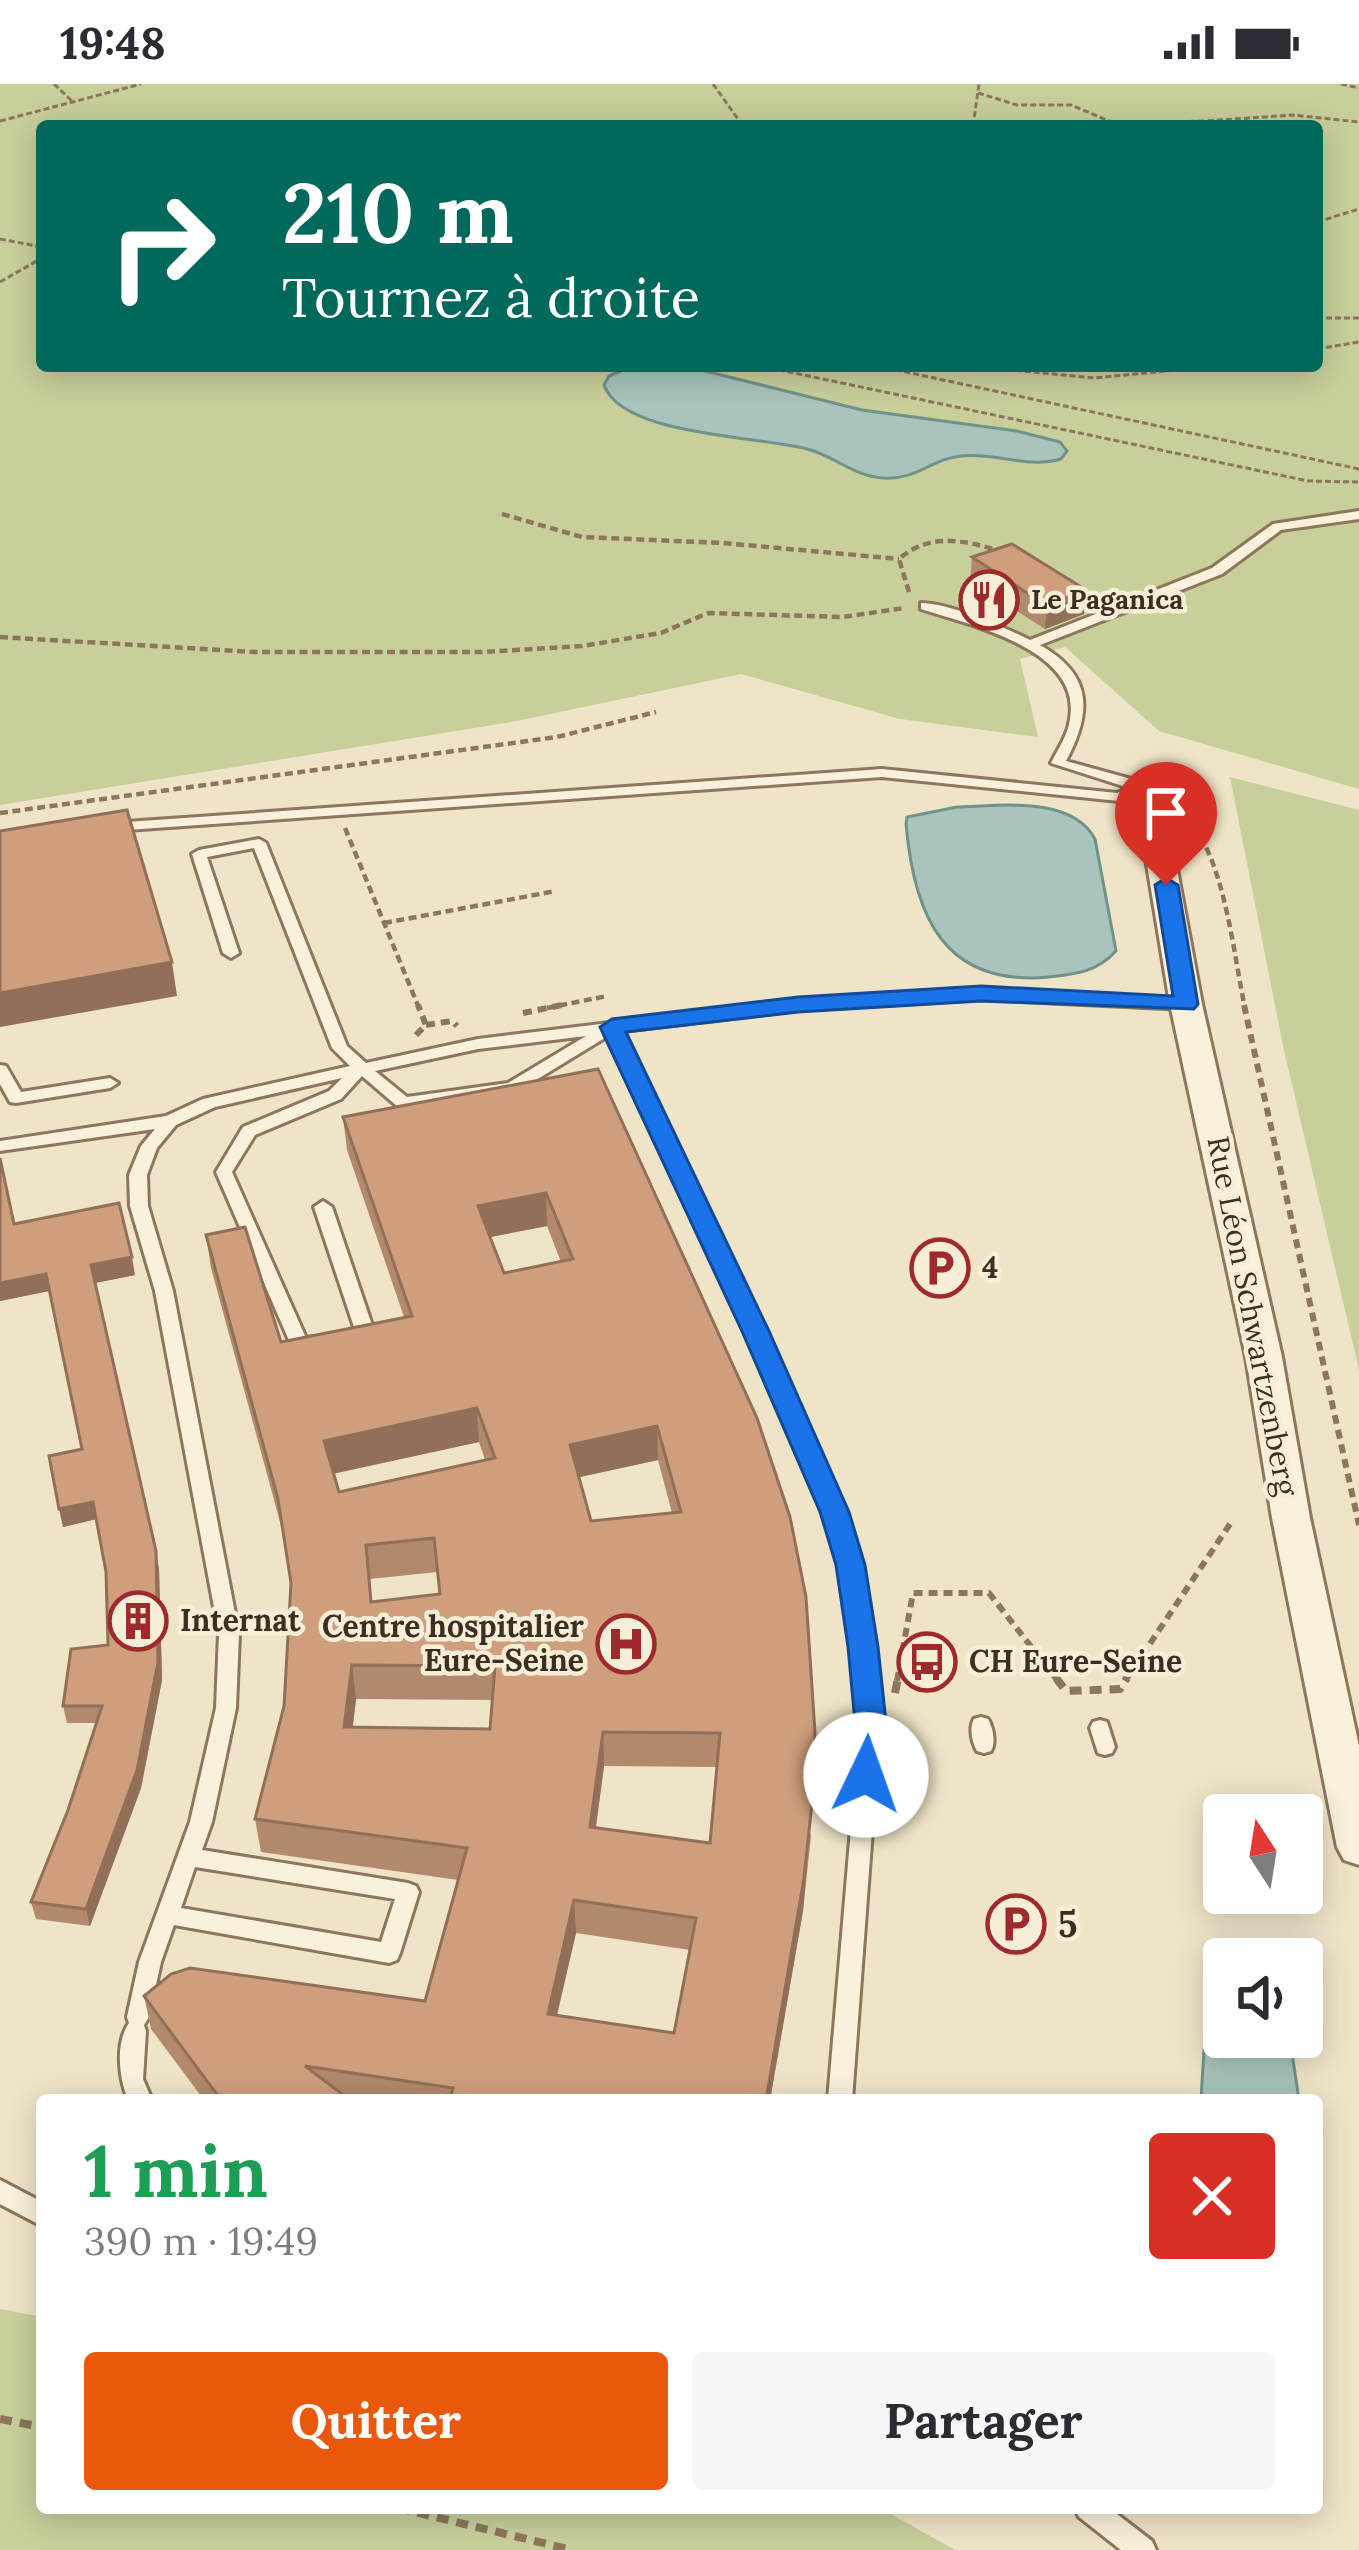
<!DOCTYPE html>
<html lang="fr">
<head>
<meta charset="utf-8">
<style>
  body { margin:0; font-family:Lora,serif; background:#f7f7f7; color:#2b2b33; height:100vh; display:flex; flex-direction:column; font-size:45px; white-space:nowrap }
  * { box-sizing:border-box; margin:0 }
  p { font-size:39px; color:#7c7c81 }
  .icon { flex:none; width:66px; height:66px; fill:none; stroke:currentColor; stroke-width:2; stroke-linecap:round; stroke-linejoin:round }
  .map { position:relative; flex:1; overflow:hidden }
  .panel { position:absolute; left:36px; top:2010px; width:1287px; height:420px; display:flex; flex-direction:column; background:#fff; border-radius:12px; box-shadow:0 6px 30px #0003 }
  .panel>* { flex:none }
  .banner { position:absolute; left:36px; top:36px; width:1287px; height:252px; border-radius:12px; box-shadow:0 6px 30px #0003; background:#00695c; color:#fff; overflow:hidden }
  .needle { width:78px; rotate:348deg }
  .tools { position:absolute; left:1203px; top:1710px; display:grid; gap:24px }
  .tools a { display:grid; place-items:center; width:120px; height:120px; border-radius:12px; background:#fff; box-shadow:0 6px 30px #0003; font-size:60px }
  .pin { position:absolute; display:grid; place-items:center; width:102px; height:102px; color:#fff; margin:-123px -51px; border-radius:50% 50% 50% 0; rotate:-45deg; box-shadow:0 0 12px #0007 }
  .pin .icon { rotate:45deg }
  .me { position:absolute; width:132px; margin:-66px; rotate:3deg; stroke-linejoin:round; filter:drop-shadow(0 0 9px #0008) }
  .turn { display:flex; align-items:center; gap:42px; height:252px; padding:0 48px; font-size:54px }
  .turn .icon { width:156px; height:156px; stroke-width:2.5 }
  .turn b { display:block; font-size:84px; line-height:102px }
  .round { display:grid; place-items:center; flex:none; width:126px; height:126px; border-radius:12px; background:#f7f7f7 }
  .headline { display:flex; align-items:center; justify-content:space-between; height:204px; padding:0 48px }
  h1 { font-size:72px; font-weight:700; line-height:90px; color:#1e9e55 }
  .button { display:flex; gap:24px; margin-top:auto; padding:24px 48px }
  .button a { flex:1; height:138px; border-radius:12px; background:#ea580c; color:#fff; font-size:48px; font-weight:700; line-height:138px; text-align:center }
  .button a+a { background:#f7f7f7; color:#2b2b33 }
  .status { display:flex; justify-content:space-between; align-items:center; height:84px; padding:0 60px; background:#fff; direction:ltr }
  .status svg { height:33px; fill:currentColor }
  .map>svg:first-child { display:block }
  .green { fill:#c9cf9b; fill-rule:evenodd }
  .water { fill:#a9c4bc; stroke:#6f938a; stroke-width:3 }
  .lines { fill:none; stroke-linecap:round; stroke-linejoin:round }
  .service-casing { stroke:#8d765c; stroke-width:6 }
  .minor-casing { stroke:#8d765c; stroke-width:6 }
  .path-far3 { stroke:#8d765c; stroke-width:3; stroke-dasharray:6 3; stroke-linecap:butt }
  .path-far2 { stroke:#8d765c; stroke-width:4.5; stroke-dasharray:8 4.5; stroke-linecap:butt }
  .path-far1 { stroke:#8d765c; stroke-width:6; stroke-dasharray:9 6; stroke-linecap:butt }
  .path { stroke:#8d765c; stroke-width:8; stroke-dasharray:12 8; stroke-linecap:butt }
  .service { fill:#faf1dc; fill-rule:evenodd }
  .minor { fill:#faf1dc; fill-rule:evenodd }
  .wall { fill:#b2896c; fill-rule:evenodd }
  .shaded-wall { fill:#916f58 }
  .building { fill:#cf9f7d; stroke:#916f58; stroke-width:3; fill-rule:evenodd }
  .route { fill:#1a73e8; stroke:#114b97; stroke-width:3 }
  .labels { text-anchor:middle; stroke-width:9; stroke-linejoin:round; paint-order:stroke }
  .far-poi-label { font-size:27px; font-weight:bold; fill:#3d2e20; stroke:#f7eed8; text-anchor:start }
  .poi-label { font-size:30px; font-weight:bold; fill:#3d2e20; stroke:#f7eed8; text-anchor:start }
  .street-label { font-size:30px; fill:#3d2e20; stroke:#f7eed8 }
  .near-poi-label { font-size:36px; font-weight:bold; fill:#3d2e20; stroke:#f7eed8; text-anchor:start }
</style>
</head>
<body>
<div class="status"><b>19:48</b><svg viewBox="0 0 49 12"><path d="M0 12V9h3v3zM5 12V6h3v6zM10 12V3h3v9zM15 12V0h3v12zM26 1h20v11H26zM47 4h2v5h-2z"/></svg></div>
<div class="map">
<svg width="1359" height="2466" viewBox="0 0 1359 2466">
  <rect width="100%" height="100%" fill="#f0e4c8"/>
  <path class="green" d="M0,0H1359V705L1159,647L1065,563L1020,575L1038,653L900,635L741,590L517,637L0,721ZM42,42H1317V282H42Z
    M1230,693L1359,726V1286L1283,962Z
    M0,2225L42,2233V2424H880L955,2466H0Z"/>
  <path class="water" d="M632,282L693,284L862,326L1017,347L1060,358L1067,367L1061,375C1026,385 995,368 961,372C930,375 919,396 883,394C853,392 835,372 807,365C759,352 622,352 604,301L609,292Z
    M957,723C999,722 1071,711 1095,755L1116,867C1097,888 1076,890 1049,893C944,903 914,832 906,740L907,733Z
    M1227,1953L1273,1955L1292,1969L1299,2016H1201L1204,1965Z"/>
  <g class="lines">
    <defs>
      <path id="service" d="M1359,427V435L1281,446L1222,490L1040,561C1093,591 1092,628 1066,677L1142,698L1165,690L1172,694L1119,717L882,693L112,747L105,743L112,739L882,685L1117,709L1129,704L1051,679C1058,665 1068,651 1070,635C1082,565 970,541 921,525V519C953,520 1001,542 1030,556L1212,484L1273,440Z
        M259,755L266,759L347,962L366,979L478,955L798,916L981,905L1186,915L1194,920L1186,925L981,915L798,926L622,947L764,1245L844,1428L861,1481L880,1638L852,2016H828L860,1638L841,1481L824,1428L746,1245L608,952L518,1007L404,1024L398,1023L362,992L341,1015L255,1051L232,1088L306,1254L315,1253L324,1259L321,1263L300,1267L291,1261L216,1088L243,1043L329,1007L342,994L215,1023L176,1041L157,1064L147,1091L148,1122L173,1207L239,1550L236,1624L212,1738L202,1766L408,1799L416,1802L419,1808L400,1869L397,1876L389,1879L174,1841L161,1878L149,1933L144,1941L146,1947L143,1995L152,2016H128C119,1994 115,1959 129,1939L127,1933L139,1878L190,1738L216,1624L219,1550L155,1207L130,1122L129,1091L141,1062L155,1045L0,1067V1057L166,1032L203,1015L350,982L332,964L254,764L207,773L239,869L231,874L223,869L192,770L199,766ZM586,952L508,999L407,1013L375,987L478,965ZM195,1783L395,1815L381,1858L181,1824Z
        M0,981L6,982L21,1008L110,994L118,999L110,1004L16,1019L10,1018L0,1000Z
        M323,1117L332,1123L375,1250L372,1254L354,1258L345,1252L348,1248L355,1246L314,1123Z
        M981,1633L988,1635C993,1644 996,1658 991,1667L984,1669L977,1667C972,1658 969,1644 974,1635Z
        M1100,1636L1107,1638L1115,1663L1112,1669L1105,1671L1098,1669L1090,1644L1093,1638Z
        M0,2096L42,2118V2142L0,2120Z
        M1075,2424H1109L1152,2457L1156,2466H1121L1079,2433Z"/>
      <path id="minor" d="M1142,694L1152,697L1166,726L1202,920L1282,1273L1310,1434L1359,1662V1781L1344,1776L1337,1763L1272,1434L1246,1273L1170,920L1138,726L1128,703Z"/>
    </defs>
    <use href="#service" class="service-casing"/>
    <use href="#minor" class="minor-casing"/>
    <path class="path-far3" d="M54,0L72,17
      M713,0L743,42
      M1341,0L1359,4
      M978,9L1017,21H1071L1114,39L1206,37
      M0,37L141,0
      M973,42L979,0
      M1201,42L1206,37L1293,31L1359,38
      M1317,138L1359,125
      M0,155L42,163
      M0,198L42,174
      M1317,234H1359
      M1317,265L1359,258
      M761,282L1308,397L1359,398
      M878,282L1359,385
      M971,282L1094,294L1217,282"/>
    <path class="path-far2" d="M502,430L582,453L723,459L899,475
      M909,508L899,475C930,448 966,456 1002,468
      M0,553L255,568H482L582,562L661,549L708,529L843,533L904,524
      M0,729L557,653L656,628
      M1184,734C1224,764 1234,875 1245,924
      M345,744L419,924
      M384,839L556,807
      M547,924L607,912"/>
    <path class="path-far1" d="M1244,921L1359,1441
      M523,929L562,921
      M426,941L452,937L457,942
      M416,951L426,941L418,921
      M897,1597L913,1509H989L1058,1597
      M1125,1597L1230,1440"/>
    <path class="path" d="M1056,1594L1066,1607L1120,1605L1127,1594
      M895,1609L898,1594
      M0,2335L42,2343
      M398,2424L572,2466"/>
    <use href="#service" class="service"/>
    <use href="#minor" class="minor"/>
  </g>
  <path class="wall" d="M972,473L1086,506L1084,530L1045,545L970,497Z
    M598,985L811,1752L803,1827L770,2016H204L151,1945L144,1912L425,1917L458,1796L261,1768L255,1735L284,1622L291,1501L283,1449L211,1184L206,1151L281,1258L404,1233L347,1066L343,1033ZM547,1142L561,1178L504,1189L490,1153ZM479,1358L485,1376L339,1408L334,1389ZM658,1376L672,1429L591,1437L579,1393ZM437,1488L439,1511L372,1518L370,1495ZM356,1615L492,1616L490,1645L353,1643ZM604,1682L717,1683L710,1759L596,1744ZM576,1849L690,1866L674,1949L557,1932Z
    M0,1074L14,1140L135,1191L95,1199L159,1485L162,1596L141,1704L90,1842L36,1835L31,1818L68,1726L96,1639H67L63,1622L108,1561L106,1488L96,1435L63,1443L82,1365L49,1207L0,1217Z"/>
  <path class="shaded-wall" d="M1086,506L1084,530L1045,545L1047,522Z
    M172,878L177,912L0,943V909Z
    M546,1109L547,1142L480,1155L478,1122Z
    M132,1173L135,1191L95,1199L91,1181Z
    M46,1190L49,1207L0,1217V1199Z
    M477,1324L479,1358L328,1391L324,1357Z
    M657,1342L658,1376L571,1395L570,1361Z
    M93,1418L97,1435L63,1443L59,1425Z
    M156,1467L159,1485L162,1596L141,1704L90,1842L86,1825Z
    M352,1581L356,1615L348,1677L344,1643Z
    M603,1648L604,1682L591,1776L590,1743Z
    M812,1719L803,1827L770,2016H766Z
    M574,1816L576,1849L549,1963L548,1930Z"/>
  <path class="building" d="M1012,460L1086,506L1047,522L972,473Z
    M127,726L172,878L0,909V747Z
    M598,985L757,1334L790,1433L806,1513L815,1648L812,1719L804,1794L766,2016H450L453,2004L305,1982L350,2016H221L144,1912L171,1890L190,1884L425,1917L467,1764L255,1735L284,1622L291,1499L278,1415L206,1151L245,1143L281,1258L412,1232L343,1033ZM546,1109L573,1175L504,1189L478,1122ZM477,1324L495,1374L339,1408L324,1357ZM657,1342L681,1428L591,1437L570,1361ZM434,1454L440,1510L371,1518L366,1461ZM352,1581L495,1582L490,1645L344,1643ZM603,1648L720,1649L710,1759L590,1743ZM574,1816L696,1834L674,1949L548,1930Z
    M0,1074L14,1140L119,1119L132,1173L91,1181L156,1467L158,1578L137,1686L86,1825L31,1818L68,1726L102,1622H63L71,1565L108,1561L106,1488L93,1418L59,1425L49,1372L82,1365L46,1190L0,1199Z"/>
  <path class="route" d="M1166,794L1178,801L1198,920L1194,925L981,917L798,928L626,948L768,1245L849,1428L865,1481L878,1563L886,1638L877,1700L866,1704L855,1700L850,1691L855,1638L848,1563L836,1481L820,1428L741,1245L600,943L612,935L798,913L981,902L1173,912L1155,801Z"/>
  <defs>
    <symbol id="restaurant-ring" viewBox="-11 -11 22 22"><circle r="9.5" fill="#f7eed8" stroke="#9e2a2b" stroke-width="1.5"/><path d="M-5-6h1v4h1v-4h1v4h1v-4h1v5L-1.5 .5V6h-2V.5L-5-1ZM5-6V6H3V1.5H1.5Q1.5-4 5-6Z" fill="#9e2a2b"/></symbol>
    <symbol id="parking-ring" viewBox="-11 -11 22 22"><circle r="9.5" fill="#f7eed8" stroke="#9e2a2b" stroke-width="1.5"/><path d="M-3.5-5.5H1a3.5 3.5 0 0 1 0 7H-1V5.5H-3.5ZM-1-3.4V-.6H.8a1.4 1.4 0 0 0 0-2.8Z" fill="#9e2a2b"/></symbol>
    <symbol id="building-ring" viewBox="-11 -11 22 22"><circle r="9.5" fill="#f7eed8" stroke="#9e2a2b" stroke-width="1.5"/><path d="M-4-6H4V6H1V3H-1V6H-4ZM-2.5-4.3h1.7v1.8h-1.7ZM.8-4.3h1.7v1.8H.8ZM-2.5-1h1.7V.8h-1.7ZM.8-1h1.7V.8H.8Z" fill="#9e2a2b"/></symbol>
    <symbol id="hospital-ring" viewBox="-11 -11 22 22"><circle r="9.5" fill="#f7eed8" stroke="#9e2a2b" stroke-width="1.5"/><path d="M-5-5h3v3.5h4V-5h3V5h-3V1.5h-4V5h-3Z" fill="#9e2a2b"/></symbol>
    <symbol id="bus-ring" viewBox="-11 -11 22 22"><circle r="9.5" fill="#f7eed8" stroke="#9e2a2b" stroke-width="1.5"/><path d="M-5-6H5V4H4V6H2V4H-2V6H-4V4H-5ZM-3.5-4V0h7V-4ZM-3.5 1.2v1.5H-2V1.2ZM2 1.2v1.5H3.5V1.2Z" fill="#9e2a2b"/></symbol>
  </defs>
  <g fill-rule="evenodd">
    <use href="#restaurant-ring" x="956" y="483" width="66" height="66"/>
    <use href="#parking-ring" x="907" y="1151" width="66" height="66"/>
    <use href="#building-ring" x="105" y="1504" width="66" height="66"/>
    <use href="#hospital-ring" x="593" y="1527" width="66" height="66"/>
    <use href="#bus-ring" x="894" y="1545" width="66" height="66"/>
    <use href="#parking-ring" x="983" y="1807" width="66" height="66"/>
  </g>
  <g class="labels">
    <g class="far-poi-label">
      <text x="1031" y="525">Le Paganica</text>
    </g>
    <g class="poi-label">
      <text x="982" y="1194">4</text>
      <text x="180" y="1547">Internat</text>
      <text x="584" y="1553" text-anchor="end">Centre hospitalier<tspan x="584" dy="34">Eure-Seine</tspan></text>
      <text x="969" y="1588">CH Eure-Seine</text>
    </g>
    <g class="street-label">
      <text transform="translate(1252 1232) rotate(79)" y="10">Rue Léon Schwartzenberg</text>
    </g>
    <g class="near-poi-label">
      <text x="1058" y="1853">5</text>
    </g>
  </g>
</svg>
<div class="tools">
<a><svg class="needle" viewBox="-14 -14 28 28"><path d="M0-13l5 13h-10z" fill="#e53935"/><path d="M0 13l5-13h-10z" fill="#7c7c81"/></svg></a>
<a><svg class="icon" aria-label="sound" viewBox="0 0 24 24"><path d="M4 9h4l5-4v14l-5-4H4zM17 9q2 3 0 6"/></svg></a>
</div>
<div class="pin" style="left:1166px;top:801px;background:#d93025"><svg class="icon" aria-label="arrive" viewBox="0 0 24 24"><path d="M6 21V4h12l-3 4 3 4H6"/></svg></div>
<svg class="me" style="left:866px;top:1691px" viewBox="-20 -20 40 40"><circle r="19" fill="#fff"/><path d="M0-13L10 11 0 6-10 11z" fill="#1a73e8"/></svg>
<div class="banner">
<div class="turn"><svg class="icon" aria-label="right" viewBox="0 0 24 24"><path d="M7 20v-9h11M14 6l5 5-5 5"/></svg><div><b>210 m</b>Tournez à droite</div></div>
</div>
<section class="panel">
<div class="headline"><div><h1>1 min</h1><p>390 m · 19:49</p></div><a class="round" style="background:#d93025;color:#fff"><svg class="icon" aria-label="close" viewBox="0 0 24 24"><path d="M6 6l12 12M18 6L6 18"/></svg></a></div>
<div class="button"><a>Quitter</a><a>Partager</a></div>
</section>
</div>
</body>
</html>
